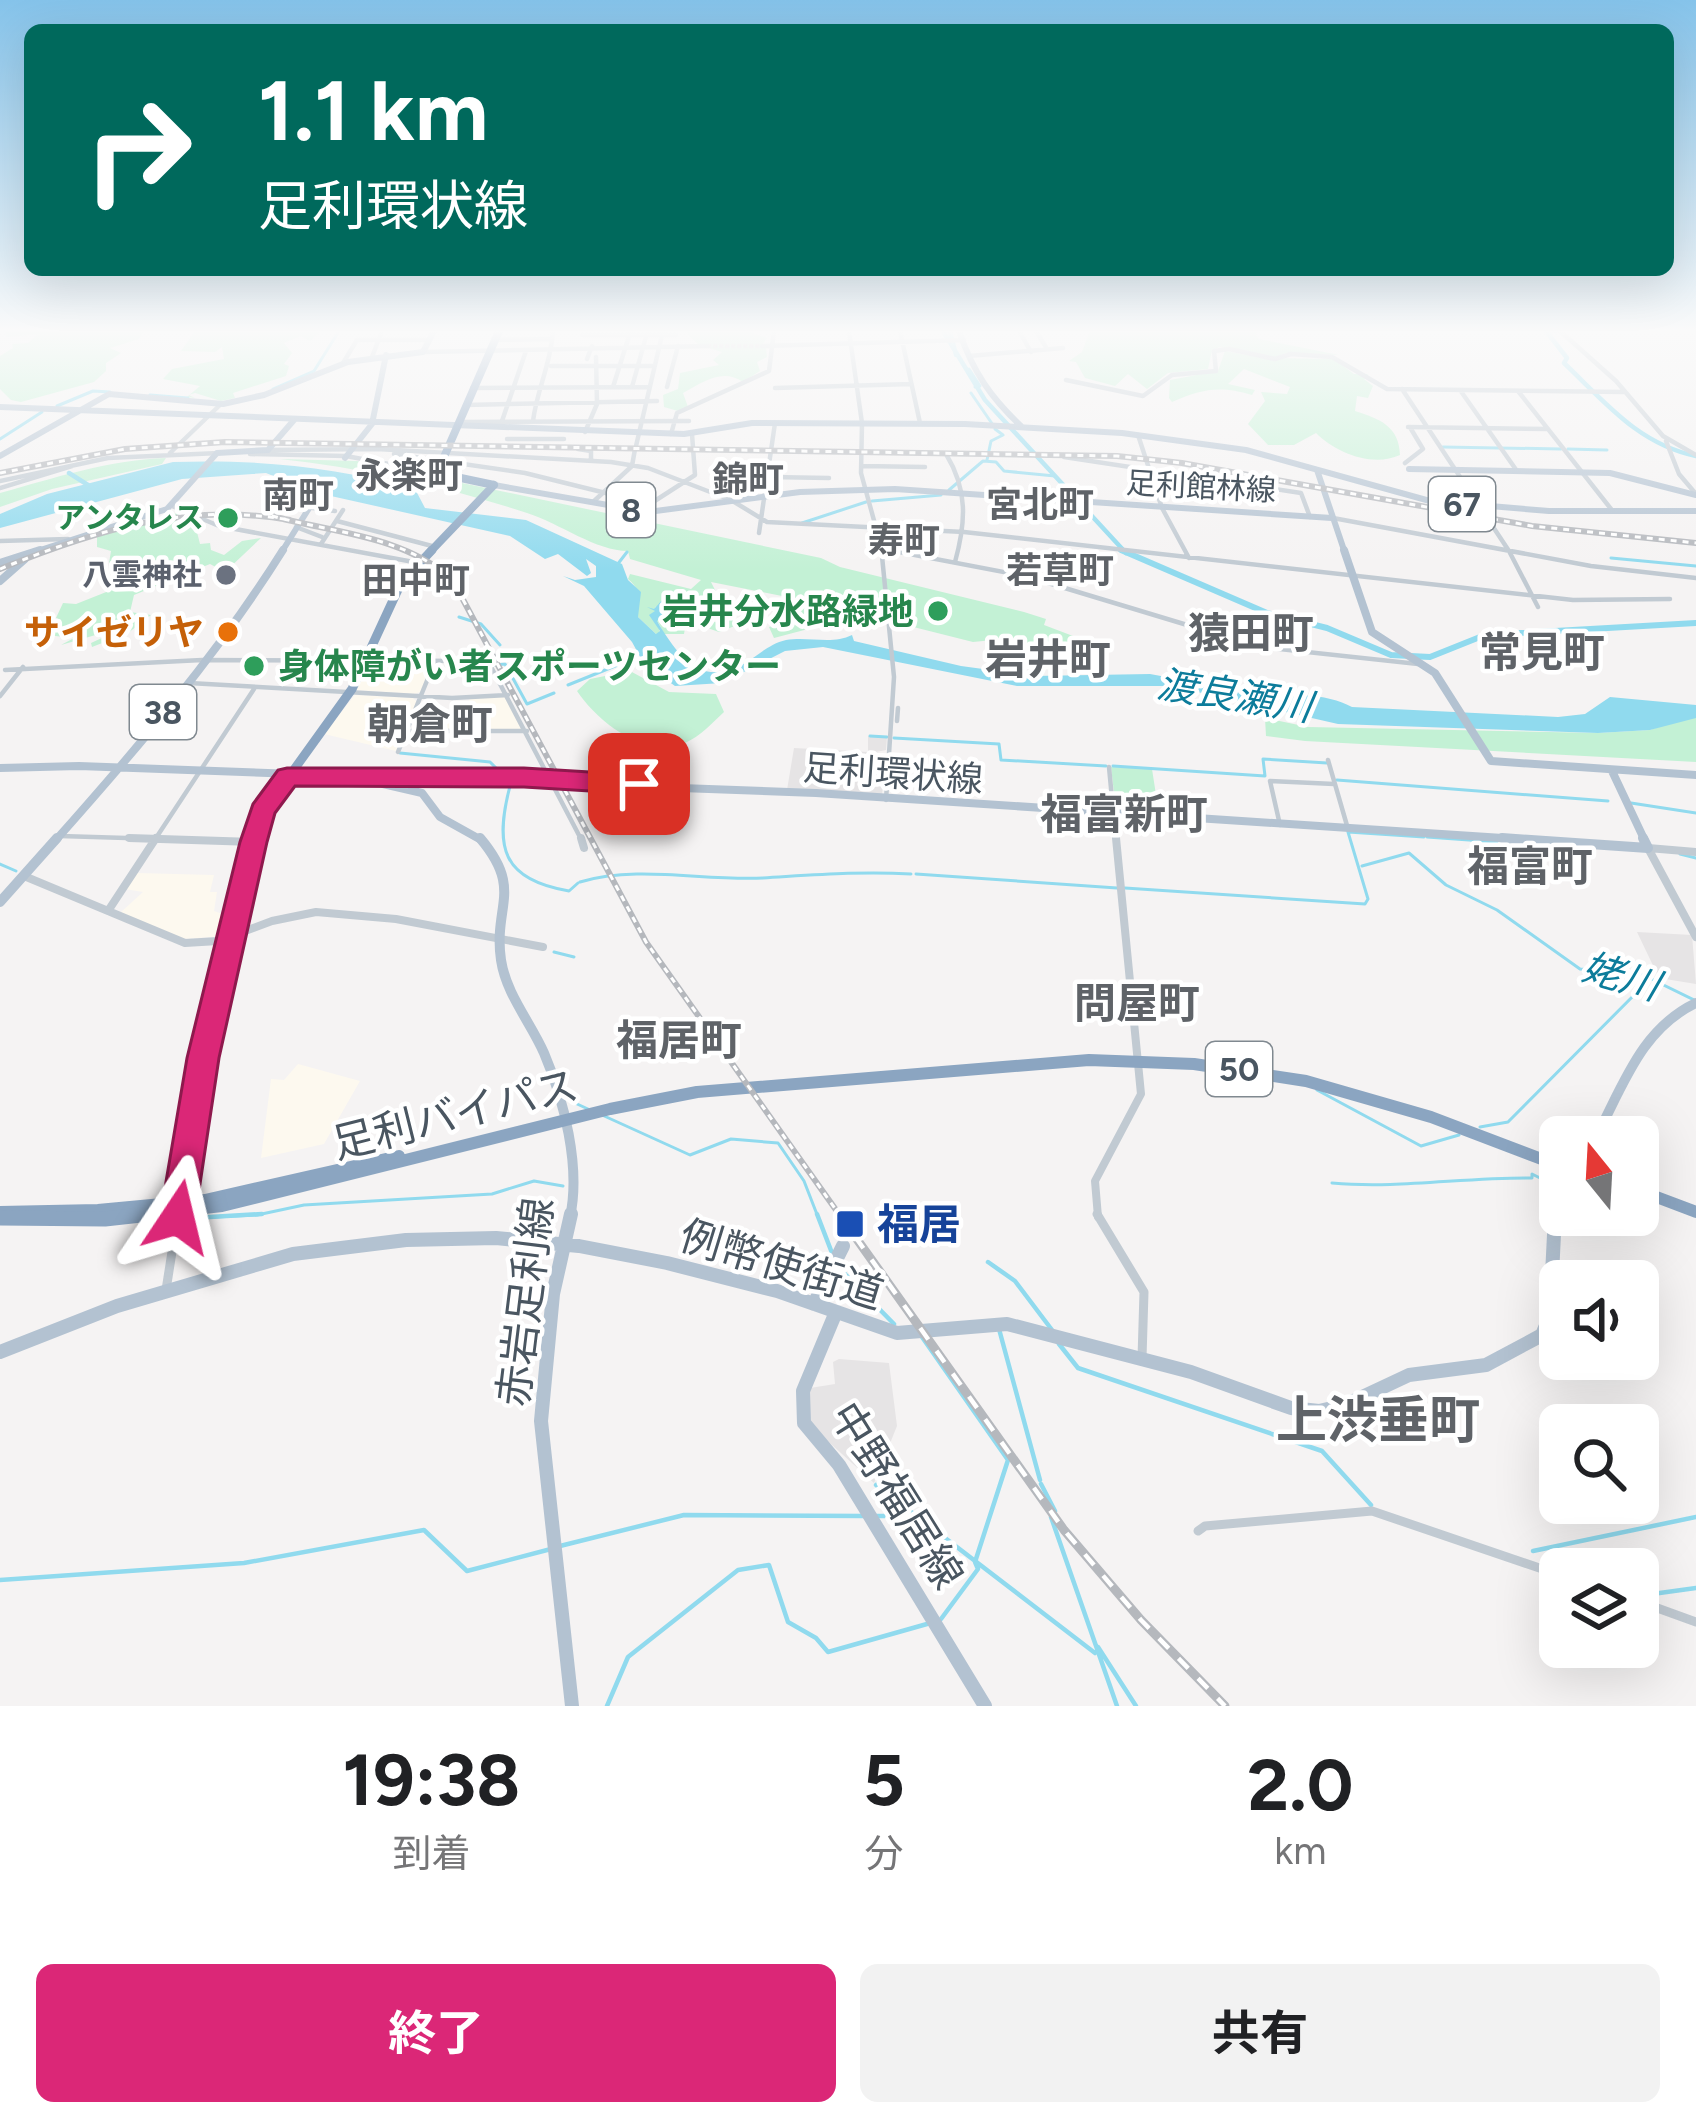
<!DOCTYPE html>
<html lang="ja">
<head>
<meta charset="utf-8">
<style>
  body { margin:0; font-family:Figtree,"Noto Sans JP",sans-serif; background:#f2f2f2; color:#202124; height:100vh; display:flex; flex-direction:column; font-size:45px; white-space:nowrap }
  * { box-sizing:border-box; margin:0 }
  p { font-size:39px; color:#757577 }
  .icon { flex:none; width:66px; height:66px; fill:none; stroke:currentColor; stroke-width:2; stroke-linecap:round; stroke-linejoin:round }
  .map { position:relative; height:1706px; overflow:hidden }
  .side { display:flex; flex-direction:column; background:#fff; flex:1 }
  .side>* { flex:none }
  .guide { position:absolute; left:24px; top:24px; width:1650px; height:252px; border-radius:18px; box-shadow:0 12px 48px #0002; background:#00695c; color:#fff; overflow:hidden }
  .needle { width:78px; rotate:342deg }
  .buttons { position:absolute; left:1539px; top:1116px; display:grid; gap:24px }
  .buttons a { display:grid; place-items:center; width:120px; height:120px; border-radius:18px; background:#fff; box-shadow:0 12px 48px #0002; font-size:60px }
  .pin { position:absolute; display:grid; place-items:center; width:102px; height:102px; color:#fff; margin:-51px; border-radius:24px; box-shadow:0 6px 18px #0006 }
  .me { position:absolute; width:132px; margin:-66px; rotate:10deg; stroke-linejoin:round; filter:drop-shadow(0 0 9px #0008) }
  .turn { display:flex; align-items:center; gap:42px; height:252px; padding:0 36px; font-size:54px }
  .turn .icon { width:156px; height:156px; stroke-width:2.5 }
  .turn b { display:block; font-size:84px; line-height:102px }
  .eta { display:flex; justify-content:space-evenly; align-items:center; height:204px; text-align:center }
  .eta b { font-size:72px; font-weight:700; line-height:84px }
  .primary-button { display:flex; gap:24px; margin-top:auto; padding:24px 36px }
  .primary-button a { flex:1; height:138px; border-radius:18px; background:#db2777; color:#fff; font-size:48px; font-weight:700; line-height:138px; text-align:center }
  .primary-button a+a { background:#f2f2f2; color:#202124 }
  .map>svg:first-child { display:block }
  .commercial { fill:#fdf9ef }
  .education { fill:#e6e4e5 }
  .green { fill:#c3f1d5 }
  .water { fill:#90daee }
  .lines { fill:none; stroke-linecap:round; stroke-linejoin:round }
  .stream-far1 { stroke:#90daee; stroke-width:3 }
  .stream { stroke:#90daee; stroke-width:4.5 }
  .river-far1 { stroke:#90daee; stroke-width:4.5 }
  .river { stroke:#90daee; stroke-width:6 }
  .minor-tunnel { stroke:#caccce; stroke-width:4.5; stroke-dasharray:4.5 1.5; stroke-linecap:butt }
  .minor-far2 { stroke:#c1cad2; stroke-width:4.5 }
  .minor-far1 { stroke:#c1cad2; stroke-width:8 }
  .minor { stroke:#c1cad2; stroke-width:9 }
  .major-far3 { stroke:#b3c2d1; stroke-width:6 }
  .major-far2 { stroke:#b3c2d1; stroke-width:8 }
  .major-far1 { stroke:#b3c2d1; stroke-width:10 }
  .major { stroke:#b3c2d1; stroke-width:14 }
  .highway-far3 { stroke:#8ba5c1; stroke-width:8 }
  .highway-far2 { stroke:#8ba5c1; stroke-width:9 }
  .highway-far1 { stroke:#8ba5c1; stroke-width:12 }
  .highway { stroke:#8ba5c1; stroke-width:15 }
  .rail-far1-casing { stroke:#b5b8bd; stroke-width:6 }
  .rail-casing { stroke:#b5b8bd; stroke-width:9 }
  .rail-far1 { stroke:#fff; stroke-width:3; stroke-dasharray:6; stroke-linecap:butt }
  .rail { stroke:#fff; stroke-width:4.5; stroke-dasharray:14; stroke-linecap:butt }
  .route { fill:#db2777; stroke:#8e194d; stroke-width:3 }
  .leisure-dot { fill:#2e9e5b; stroke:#fff; stroke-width:4.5 }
  .worship-dot { fill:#6b7280; stroke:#fff; stroke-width:4.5 }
  .food-dot { fill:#e8710a; stroke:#fff; stroke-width:4.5 }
  .transit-dot { fill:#1a4fb4; stroke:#fff; stroke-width:4.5 }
  .labels { text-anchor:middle; stroke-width:9; stroke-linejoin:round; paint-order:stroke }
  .far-street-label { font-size:30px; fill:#4a5661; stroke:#fff }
  .far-leisure-label { font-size:30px; font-weight:bold; fill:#27864d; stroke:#fff; text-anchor:end }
  .far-worship-label { font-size:30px; font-weight:bold; fill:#5b616d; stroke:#fff; text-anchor:end }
  .shield { fill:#fff; stroke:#808990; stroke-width:3 }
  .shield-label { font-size:33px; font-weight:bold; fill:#4a5661 }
  .far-quarter-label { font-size:36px; font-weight:bold; fill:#5f6368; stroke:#fff }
  .leisure-label { font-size:36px; font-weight:bold; fill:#27864d; stroke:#fff; text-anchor:end }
  .food-label { font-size:36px; font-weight:bold; fill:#c56008; stroke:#fff; text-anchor:end }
  .street-label { font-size:36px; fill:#4a5661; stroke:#fff }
  .water-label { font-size:39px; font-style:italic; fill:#0c7c9b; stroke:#fff }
  .quarter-label { font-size:42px; font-weight:bold; fill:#5f6368; stroke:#fff }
  .near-street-label { font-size:42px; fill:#4a5661; stroke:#fff }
  .near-transit-label { font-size:42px; font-weight:bold; fill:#164399; stroke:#fff; text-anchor:start }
  .near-quarter-label { font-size:51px; font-weight:bold; fill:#5f6368; stroke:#fff }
</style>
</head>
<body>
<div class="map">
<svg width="1696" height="1706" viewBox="0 0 1696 1706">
  <rect width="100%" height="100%" fill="#f5f3f3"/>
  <path class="commercial" d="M368,662H433L422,691L415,694L356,690Z
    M355,695L413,698L417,702L396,751L324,734Z
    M506,696L524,729L441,730L450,710H465L470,698Z
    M137,873L214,875L210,892H217L214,911L231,917L226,936L182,939L120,913L143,892L125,889Z
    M298,1064L360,1081L324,1144L261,1158L271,1079L284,1080Z"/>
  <path class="education" d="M868,736L887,737L886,750L876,752L886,754L882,795L787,790L794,748L868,752Z
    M1637,932L1692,935L1696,984L1659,978Z
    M839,1359L889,1363L897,1426L874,1483L810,1425V1388L835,1384L833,1362Z"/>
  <path class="green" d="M4,331H144L139,339L110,348L121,353L106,363V371L94,382L21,402L11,400L0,389V356L13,348L12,344L28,343L38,334L7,337Z
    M195,331H321L310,341L301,336L284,343L292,353L284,364L289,366L286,376L233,393L235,398L221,401L195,393L189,395L195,398L187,397L200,386L163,379L172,369L224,359L222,347L215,352L181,351Z
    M690,331H748L767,338L761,346L766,347L767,357L757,362L760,371L743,382C723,368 704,381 683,393L688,407L678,411L664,407L663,395L678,389L680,373L719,365L713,360L722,352L699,345L687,334Z
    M1097,331H1260L1255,334L1259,339L1339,355L1286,353L1275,358L1220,347L1212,350L1208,369L1168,373L1147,389L1128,374L1115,386L1085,378L1076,362L1069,361L1082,352L1089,333Z
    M1225,351L1263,358L1334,359L1354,374H1367L1370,378L1364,379L1373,386L1368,398L1357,396L1355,411C1380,419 1399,426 1400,455C1372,468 1335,452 1316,433L1294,445H1268L1248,424L1265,401L1261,392L1287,394L1290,387L1244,369L1228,384L1255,390L1252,395C1220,385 1201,389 1172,402L1169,398L1170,380L1218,371Z
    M166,458L162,464L52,489L0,507V493C55,478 107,460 166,458Z
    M280,459L357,461L821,558L840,567L1024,612L1046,619L1044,625L1110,650L1049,655L993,640L973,642L826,605L821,613L851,620L795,619L849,626L827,624L774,638L769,627L793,620L781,619L775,605H789L792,598L711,582L720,600L717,603L722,606L705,612L713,622L727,623L723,612H738L728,618L740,624L719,632L696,624L685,628L684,634H664L657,620L670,603L655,607L660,634H656L638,617C637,599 645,594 628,579L630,574L691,589L701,580L630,559L628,551C596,551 561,524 527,513C448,487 363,468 280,459Z
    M178,513L185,522L195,524L200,544L210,543L211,550L224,555L242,541L261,538L225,572L210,564L134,595L130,612L151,615L128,633L92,647L91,643L104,637L99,634L61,645L74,638L46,635L61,620L56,618L63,603L76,604L134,581V572L109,563L111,551L97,547V534Z
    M630,671L669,692L716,694L724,712C712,723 701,736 685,743C645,760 597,721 577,691L590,679Z
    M1687,717L1696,718V762L1305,741L1266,736L1265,718L1308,727L1598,733L1650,730Z
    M1111,767L1152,769L1159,814L1116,810Z"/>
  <path class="water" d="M173,462C257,459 335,467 415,489L425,508L526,520L622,564L628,580L641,592L638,617L656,634L660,631L649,615L655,611L647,607L654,609L663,599L679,597L657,621C678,656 701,689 745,663C759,655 769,644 786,640C808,636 832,645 852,635L854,641L961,666L1034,676L1150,674L1285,699C1304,691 1335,698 1352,707L1558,717L1585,714L1610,697L1696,705V718L1650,730L1598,733L1338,724L1171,686H1017L823,647L785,651L722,683L675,686L644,664L632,642L584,586L563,576L575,580L596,577V566L586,559L591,573L587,576L558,554L545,559L510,536L313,492L266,473L182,479L0,528V514L47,494Z"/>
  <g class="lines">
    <path class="stream-far1" d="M969,369L980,386L975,387
      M273,389L314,371L339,331
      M971,393L993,425
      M150,395L188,398
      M57,406L93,391L110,392
      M0,439L42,412
      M1443,447L1561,449
      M1568,449L1607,450
      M987,460L991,441L1003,435L995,429
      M949,490L983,461L996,462L1004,471L1055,476
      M872,501L941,495
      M802,523L866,502
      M1611,558L1696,566
      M617,565L627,552
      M459,617L481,624L500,645
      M494,665L505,664L527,704L554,693
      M568,685L625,662L645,664
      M870,736L887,737
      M894,738L999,744L1001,760L1106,766
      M400,753L490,762L501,773
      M1113,766L1265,776L1263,759L1327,763
      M561,775H568
      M572,776H585
      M588,777L614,779
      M625,780L679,784
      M1337,780L1608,801
      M510,786C494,847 502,880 569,891L578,883
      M1631,803L1696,813
      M1427,837L1497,842
      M1680,854L1696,858
      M0,864L16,871
      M1362,866L1409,853L1446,885L1497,910L1580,969L1639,973L1696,1001
      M916,874L1117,888
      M580,882C638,865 702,881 763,878C814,875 860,871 911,874
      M1125,888L1365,904L1368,899L1348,832L1424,837
      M554,952L574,957
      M1317,1090L1421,1146L1459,1135
      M564,1098L588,1109
      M602,1115L690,1155L731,1139L778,1143L804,1181L818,1217
      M1480,1127L1508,1122L1651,978
      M1332,1183C1399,1189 1465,1177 1532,1178V1174L1560,1188
      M215,1217L257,1215L304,1205L492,1194L534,1181L563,1186"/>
    <path class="stream" d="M817,1214L832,1253
      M193,1218L262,1214
      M988,1262L1015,1281L1052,1330
      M838,1267L894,1324
      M999,1329L1040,1480
      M922,1337L1008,1460L975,1562L978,1569L941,1619
      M1059,1344L1078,1368L1322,1451L1371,1505
      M1041,1484L1055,1511
      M876,1485L1095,1653
      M874,1516H917
      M1051,1517L1117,1706
      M560,1546L684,1515L865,1516
      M1533,1551L1696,1517
      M0,1580L244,1563L424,1530L467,1571L551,1549
      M1638,1596L1696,1588
      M1098,1647L1136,1706
      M607,1706L628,1657L738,1570L769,1565L788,1622L816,1638L828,1652L927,1624"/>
    <path class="river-far1" d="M943,331L985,400L1126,553
      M950,331L956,355
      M1558,331H1546L1567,358L1564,363C1605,402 1638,444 1696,456
      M69,473L88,485"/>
    <path class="river" d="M1121,550L1267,613L1327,628L1391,655L1430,657L1485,635L1696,623"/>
    <path class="minor-tunnel" d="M707,346H762"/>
    <path class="minor-far2" d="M849,331L862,423L861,473L881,546L894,677L886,800
      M900,331L920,423
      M1019,331L1031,352
      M1036,331L1047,349
      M1560,331L1616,381L1663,436L1696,455
      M582,335H676
      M495,340L550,339
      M762,346L964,340
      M423,352L707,346
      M969,356L1063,348
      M372,357L382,331
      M587,359L592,346
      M343,363L357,340H429
      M551,366H655
      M1066,380L1143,396L1172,375L1216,371L1214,351L1229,349L1275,359L1291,354L1332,357L1387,389L1624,392
      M613,387L630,333
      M632,387L647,333
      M667,387L678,346
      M472,388L649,387
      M775,388L911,384
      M1402,389L1509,551L1538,607
      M1460,390L1517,471
      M1518,391L1611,509
      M465,405L657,401
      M502,421L526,351
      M533,421C537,389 551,364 553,331
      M459,422L689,421
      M1408,427L1548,429
      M585,432L597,404L596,357
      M671,434L677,413L769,371L774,331
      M1138,435L1162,508L1189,558
      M507,439H564
      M1666,441L1679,474L1696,494
      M636,446L663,331
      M578,449L591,451V461
      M268,450L377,449L611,462L648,468L731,500L767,522L964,532L1573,600L1670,599
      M170,453L221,404
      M250,454L346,456L437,473
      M394,454L525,473L650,504L695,475L692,434
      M946,454C968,490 966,522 955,562
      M1064,457L1301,493L1310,517
      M1405,463L1423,449L1411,429
      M862,466L925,467
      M770,477L829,478
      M0,481L108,458L219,453
      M0,488L72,466
      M593,502L632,466L635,449
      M172,506L219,526L419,563
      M272,511L290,505L335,511
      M1333,518L1591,566L1696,578
      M337,521L432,546
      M296,527L322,537
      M759,533L775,423
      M0,541L68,539
      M321,544L343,510
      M878,548L1025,576L1260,647L1418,664
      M5,670L202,660L488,661L582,841
      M189,683L452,698L508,695
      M0,696L23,667
      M897,721L898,708
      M407,731H527
      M398,752L435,661
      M1328,760L1348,829
      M1109,767L1116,841
      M1280,825L1270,781L1334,784
      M60,836L226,841
      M154,841L254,689"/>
    <path class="minor-far1" d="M129,838L254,842
      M581,838L584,848
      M1648,848L1696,852
      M1649,850L1696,937
      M24,876L185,943L218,941L272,921L316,912L396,919L543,947
      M108,911L156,838
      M1098,1217L1095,1181L1141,1094L1116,838"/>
    <path class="minor" d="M1097,1214L1144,1292L1142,1358
      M166,1290L177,1220
      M1198,1531L1205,1526L1372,1511L1560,1575
      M1638,1601L1696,1622"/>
    <path class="major-far3" d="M959,331C973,372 991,398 1022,427
      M0,407L684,434L752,423L965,424L1122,433L1246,450L1430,501L1549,511H1696
      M0,456L109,394L223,404L264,395L348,362L423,352L434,331
      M345,458L372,424L386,355
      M1409,469L1610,473L1696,495
      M1317,470L1345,553
      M494,485L648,512L800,492L895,489L1332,518
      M31,553L167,509L217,453L268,450L294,420
      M281,553L311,505"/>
    <path class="major-far2" d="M1344,550L1372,632L1435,673L1491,761L1696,775
      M0,563L40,550
      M0,581L25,559
      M0,768L79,766L816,793L1547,841
      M1612,771L1645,841
      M377,778L383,784L422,793L440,817L483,841
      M55,841C136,750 218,654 283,550"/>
    <path class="major-far1" d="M480,838C524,890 493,905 501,960C506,994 531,1023 544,1053C564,1100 581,1167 570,1217
      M1502,838L1648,848L1643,838
      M0,902L57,838
      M1596,1137C1623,1086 1641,1029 1696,1003
      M1554,1217L1560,1202"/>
    <path class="major" d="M571,1214L553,1294L541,1421L572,1706
      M814,1304L843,1246
      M836,1312L803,1391L804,1423L839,1465L985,1706
      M0,1352L117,1306L293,1254L406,1240L496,1238L579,1246L667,1263L777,1291L897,1333L1007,1324L1191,1372L1291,1408L1319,1411L1345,1405L1409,1375L1486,1365L1542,1335L1550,1316L1555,1214"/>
    <path class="highway-far3" d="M494,485L437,473L499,331
      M429,553L494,485"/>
    <path class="highway-far2" d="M255,841L262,814L352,689L401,583L432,550"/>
    <path class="highway-far1" d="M1638,1190L1696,1212
      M0,1212L98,1210L205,1200L399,1156
      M123,1217L222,1206L610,1109L697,1092L1089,1060L1194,1064L1306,1081L1431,1117L1560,1166
      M177,1217L203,1058L256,838"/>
    <path class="highway" d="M0,1218L105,1219L150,1214"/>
    <defs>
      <path id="rail-far1" d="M0,473L125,449L225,442L1117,456L1182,463L1532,526L1696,543
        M272,516C334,533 401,535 452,579L646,942L841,1217
        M0,569C96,530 186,502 290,520"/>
      <path id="rail" d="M839,1214L1064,1530L1141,1620L1225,1706"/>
    </defs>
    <use href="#rail-far1" class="rail-far1-casing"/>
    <use href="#rail" class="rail-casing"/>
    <use href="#rail-far1" class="rail-far1"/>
    <use href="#rail" class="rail"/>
  </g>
  <linearGradient id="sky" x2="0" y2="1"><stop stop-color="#85c3ea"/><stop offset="0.58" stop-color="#fafafa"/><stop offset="1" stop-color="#fafafa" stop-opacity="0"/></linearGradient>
  <rect width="1696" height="570" fill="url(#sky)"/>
  <path class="route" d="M287,768H524L639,775L652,784L639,794L524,787L295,786L275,813L267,842L219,1058L195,1217L190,1229L178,1234L165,1229L160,1217L187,1058L240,842L253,804L278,770Z"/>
  <g class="leisure-dot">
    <circle cx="228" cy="518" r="12"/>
    <circle cx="938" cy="611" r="12"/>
    <circle cx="254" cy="666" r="12"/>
  </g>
  <circle class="worship-dot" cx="226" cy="575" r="12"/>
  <circle class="food-dot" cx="228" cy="632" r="12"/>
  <rect class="transit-dot" x="835" y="1209" width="30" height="30" rx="6"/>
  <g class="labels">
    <g class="far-street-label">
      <text transform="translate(1201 487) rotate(3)" y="10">足利館林線</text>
    </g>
    <g class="far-leisure-label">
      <text x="204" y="528">アンタレス</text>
    </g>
    <g class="far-worship-label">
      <text x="202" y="585">八雲神社</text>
    </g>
    <g class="shield">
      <rect x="1429" y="477" width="66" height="54" rx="9"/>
      <rect x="607" y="483" width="48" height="54" rx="9"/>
      <rect x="130" y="685" width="66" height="54" rx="9"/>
      <rect x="1206" y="1042" width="66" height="54" rx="9"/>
    </g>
    <g class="shield-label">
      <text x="1462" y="516">67</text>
      <text x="631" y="522">8</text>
      <text x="163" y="724">38</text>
      <text x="1239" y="1081">50</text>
    </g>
    <g class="far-quarter-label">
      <text x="409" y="488">永楽町</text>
      <text x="748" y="492">錦町</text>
      <text x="298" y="508">南町</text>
      <text x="1040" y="517">宮北町</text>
      <text x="904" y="553">寿町</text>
      <text x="1060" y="583">若草町</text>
      <text x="416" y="593">田中町</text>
    </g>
    <g class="leisure-label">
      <text x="914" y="624">岩井分水路緑地</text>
      <text x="278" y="679" text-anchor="start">身体障がい者スポーツセンター</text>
    </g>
    <g class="food-label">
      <text x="204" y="645">サイゼリヤ</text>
    </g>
    <g class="street-label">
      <text transform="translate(893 773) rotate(4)" y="13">足利環状線</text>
    </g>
    <g class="water-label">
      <text transform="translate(1235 695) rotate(9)" y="14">渡良瀬川</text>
      <text transform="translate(1621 976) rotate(16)" y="14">姥川</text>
    </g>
    <g class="quarter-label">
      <text x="1251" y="648">猿田町</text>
      <text x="1542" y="667">常見町</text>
      <text x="1048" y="674">岩井町</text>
      <text x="430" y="739">朝倉町</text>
      <text x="1124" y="829">福富新町</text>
      <text x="1530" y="881">福富町</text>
      <text x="1137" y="1018">問屋町</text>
      <text x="679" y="1055">福居町</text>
    </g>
    <g class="near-street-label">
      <text transform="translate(455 1114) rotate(-14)" y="15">足利バイパス</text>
      <text transform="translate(782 1264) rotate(17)" y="15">例幣使街道</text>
      <text transform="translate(525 1302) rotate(-83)" y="15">赤岩足利線</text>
      <text transform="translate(897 1495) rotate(58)" y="15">中野福居線</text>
    </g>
    <g class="near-transit-label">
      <text x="877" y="1239">福居</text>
    </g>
    <g class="near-quarter-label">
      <text x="1378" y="1438">上渋垂町</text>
    </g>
  </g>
</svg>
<div class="buttons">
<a><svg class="needle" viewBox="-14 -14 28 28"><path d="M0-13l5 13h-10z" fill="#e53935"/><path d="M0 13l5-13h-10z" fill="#757577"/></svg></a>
<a><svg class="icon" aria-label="sound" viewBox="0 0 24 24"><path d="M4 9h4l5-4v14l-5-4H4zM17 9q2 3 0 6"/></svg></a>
<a><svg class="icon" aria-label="search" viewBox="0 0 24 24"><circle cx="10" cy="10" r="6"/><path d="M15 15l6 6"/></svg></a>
<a><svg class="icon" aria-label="layers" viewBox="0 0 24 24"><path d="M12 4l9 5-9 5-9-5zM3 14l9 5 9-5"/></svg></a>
</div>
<div class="pin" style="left:639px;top:784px;background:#d93025"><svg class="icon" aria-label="arrive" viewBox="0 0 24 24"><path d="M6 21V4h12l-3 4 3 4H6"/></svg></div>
<svg class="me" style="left:178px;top:1217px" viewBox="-20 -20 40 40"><path d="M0-17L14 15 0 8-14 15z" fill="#db2777" stroke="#fff" stroke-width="4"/></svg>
<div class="guide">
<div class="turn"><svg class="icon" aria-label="right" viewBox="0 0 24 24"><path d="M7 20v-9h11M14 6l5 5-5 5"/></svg><div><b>1.1 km</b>足利環状線</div></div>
</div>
</div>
<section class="side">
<div class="eta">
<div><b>19:38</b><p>到着</p></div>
<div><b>5</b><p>分</p></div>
<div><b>2.0</b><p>km</p></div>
</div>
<div class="primary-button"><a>終了</a><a>共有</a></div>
</section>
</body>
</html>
